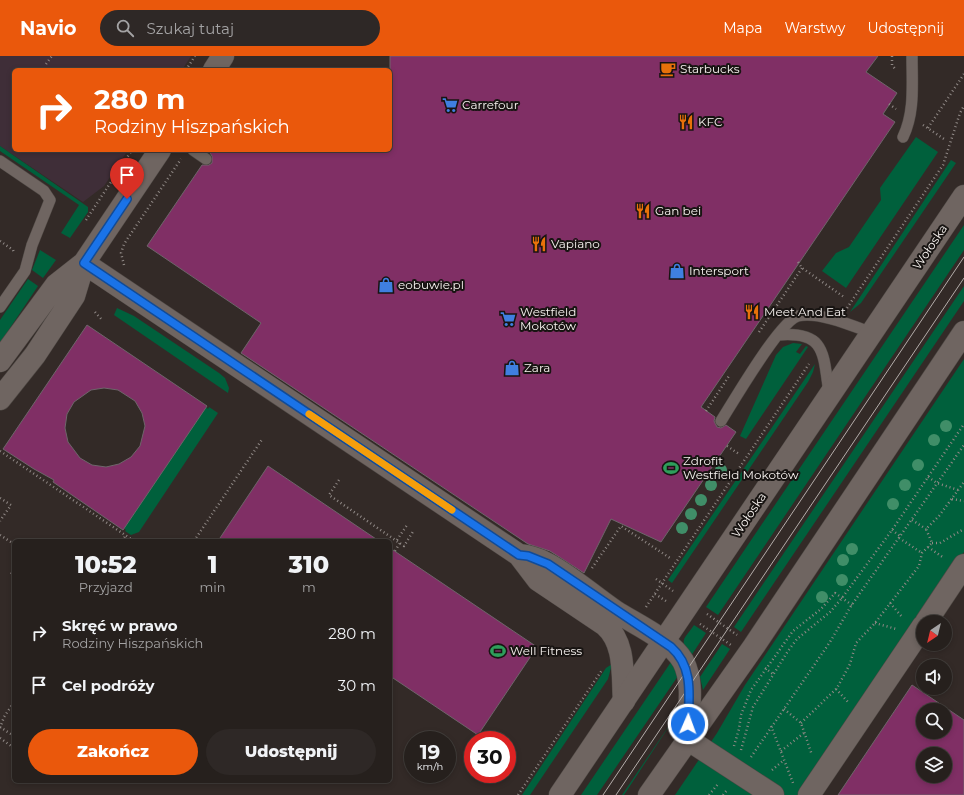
<!DOCTYPE html>
<html lang="pl">
<head>
<meta charset="utf-8">
<style>
  body { margin:0; font-family:Montserrat,sans-serif; background:#2e2826; color:#f1f3f6; height:100vh; display:flex; flex-direction:column; font-size:15px; white-space:nowrap }
  * { box-sizing:border-box; margin:0 }
  p { font-size:13px; color:#a4a3a4 }
  .icon { flex:none; width:22px; height:22px; fill:none; stroke:currentColor; stroke-width:2; stroke-linecap:round; stroke-linejoin:round }
  .map { position:relative; flex:1; overflow:hidden }
  .side { position:absolute; left:12px; top:483px; width:380px; height:244px; display:flex; flex-direction:column; background:#26201d; border-radius:6px; box-shadow:0 2px 6px #0003,0 0 0 1px #423e3b }
  .side>* { flex:none }
  .guide { position:absolute; left:12px; top:12px; width:380px; height:84px; border-radius:6px; box-shadow:0 2px 6px #0003,0 0 0 1px #423e3b; background:#ea580c; color:#fff; overflow:hidden }
  .needle { width:26px; rotate:215deg }
  .tools { position:absolute; left:916px; top:559px; display:grid; gap:8px }
  .tools a { display:grid; place-items:center; width:36px; height:36px; border-radius:50%; background:#26201d; box-shadow:0 2px 6px #0003,0 0 0 1px #423e3b; font-size:20px }
  .speed { position:absolute; left:404px; top:675px; display:flex; gap:8px; font-size:20px; font-weight:700; text-align:center }
  .speed>* { display:grid; place-content:center; width:52px; height:52px; border-radius:50%; background:#26201d; box-shadow:0 2px 6px #0003,0 0 0 1px #423e3b; line-height:1 }
  .speed small { font-size:10px; font-weight:400 }
  .speed .limit { border:6px solid #d22; background:#fff; color:#111 }
  .pin { position:absolute; display:grid; place-items:center; width:34px; height:34px; color:#fff; margin:-41px -17px; border-radius:50% 50% 50% 0; rotate:-45deg; box-shadow:0 0 4px #0007 }
  .pin .icon { rotate:45deg }
  .me { position:absolute; width:44px; margin:-22px; rotate:2deg; stroke-linejoin:round; filter:drop-shadow(0 0 3px #0008) }
  .turn { display:flex; align-items:center; gap:14px; height:84px; padding:0 16px; font-size:18px }
  .turn .icon { width:52px; height:52px; stroke-width:2.5 }
  .turn b { display:block; font-size:28px; line-height:34px }
  .eta { display:flex; justify-content:space-evenly; align-items:center; height:68px; text-align:center }
  .eta b { font-size:24px; font-weight:800; line-height:28px }
  .cta { display:flex; gap:8px; margin-top:auto; padding:8px 16px }
  .cta a { flex:1; height:46px; border-radius:24px; background:#ea580c; color:#fff; font-size:16px; font-weight:800; line-height:46px; text-align:center }
  .cta a+a { background:#2e2826; color:#f1f3f6 }
  ul { padding:0; list-style:none }
  li { display:flex; align-items:center; gap:12px; height:52px; padding:0 16px }
  li div { flex:1 }
  li b { display:block; font-size:15px }
  li em { font-style:normal }
  header { display:flex; align-items:center; gap:24px; box-sizing:border-box; height:56px; padding:0 20px; background:#ea580c; color:#fff }
  header strong { font-size:19px }
  nav { display:flex; gap:22px; margin-inline-start:auto; font-size:14px }
  .search { width:280px; height:36px; background:#2e2826; display:flex; align-items:center; gap:10px; box-sizing:border-box; padding:0 14px; border-radius:22px; color:#a4a3a4; font-size:15px }
  .map>svg:first-child { display:block }
  .industrial { fill:#3f2e38 }
  .green { fill:#00603c }
  .building { fill:#802f65; stroke:#6e656a; fill-rule:evenodd }
  .lines { fill:none; stroke-linecap:round; stroke-linejoin:round }
  .service-casing { stroke:#4f4945; stroke-width:12 }
  .minor-casing { stroke:#4f4945; stroke-width:23 }
  .secondary-casing { stroke:#4f4945; stroke-width:23 }
  .path { stroke:#908986; stroke-width:2.5; stroke-dasharray:1 3; stroke-linecap:butt }
  .service { stroke:#6f6561; stroke-width:11 }
  .minor { stroke:#6f6561; stroke-width:22 }
  .secondary { stroke:#6f6561; stroke-width:22 }
  .tram { stroke:#b3adaa; stroke-width:1 }
  .tree { fill:#408e68 }
  .route-casing { stroke:#114b97; stroke-width:10 }
  .route { stroke:#1a73e8; stroke-width:7 }
  .slow { stroke:#f59e0b; stroke-width:7 }
  .labels { text-anchor:middle; stroke-width:4; stroke-linejoin:round; paint-order:stroke }
  .poi-label { font-size:12px; fill:#f8f3f0; stroke:#181412; text-anchor:start }
  .street-label { font-size:12px; fill:#f8f3f0; stroke:#181412 }
</style>
</head>
<body>
<header>
<strong>Navio</strong>
<div class="search"><svg class="icon" aria-label="search" viewBox="0 0 24 24"><circle cx="10" cy="10" r="6"/><path d="M15 15l6 6"/></svg>Szukaj tutaj</div>
<nav><a>Mapa</a><a>Warstwy</a><a>Udostępnij</a></nav>
</header>
<div class="map">
<svg width="964" height="739" viewBox="0 0 964 739">
  <rect width="100%" height="100%" fill="#332a27"/>
  <path class="industrial" d="M0,0H191L182,14H14V94H128L104,130L83,146L0,90Z"/>
  <path class="green" d="M916,81L938,96L846,232L822,215L836,197L849,191L881,144L880,132Z
    M0,90L88,151V156L70,182L61,177L79,149L0,95Z
    M951,104L956,107L861,247L850,256Z
    M964,169V194L718,559L706,551Z
    M40,194L56,204L43,222L32,214Z
    M28,223L38,230L0,287V264Z
    M964,230V245L741,576L734,571Z
    M117,252L134,260L219,317L225,322L229,332L228,337L114,259Z
    M793,287L802,288L796,296L800,298L806,290L808,291L746,383L740,380L776,299L783,291Z
    M964,303V496L800,739H675L717,677L745,629Z
    M815,308L813,316L808,326L672,527L668,524Z
    M206,351L208,353L209,351L218,357L139,476L131,479L125,475L126,474L124,472Z
    M694,569L706,577L691,600C679,583 683,585 694,569Z
    M722,588L730,593L703,634L700,621Z
    M671,606L678,620L597,739H581Z
    M612,608L608,623L530,739H522L606,612Z
    M677,658L624,739H622Z"/>
  <path class="building" d="M390,0H878L866,16L897,37L883,58L895,66L701,351L715,361L714,365L717,371L721,372L726,369L736,376L661,486L611,463L584,517L550,495L528,488L241,297L261,267L147,190L202,109H209L212,107V100L210,97L212,94H390Z
    M87,269L207,350L123,474L53,426L54,424L34,413L3,393ZM104,332L118,334L135,345L142,357L145,370L140,390L131,401L119,408L106,411L92,409L80,402L68,386L65,372L67,358L74,346L91,334Z
    M268,410L379,485H218Z
    M390,492L537,591L478,679L390,620Z
    M912,629L964,664V739H838ZM923,654H945V676H923ZM923,698H945V720H923Z"/>
  <g class="lines">
    <defs>
      <path id="service" d="M903,81C915,56 912,28 912,0
        M193,94L206,103
        M0,105L44,135L50,144L32,189L25,215L0,251
        M778,279C826,275 823,297 829,337
        M721,365C733,346 780,265 798,260C818,255 853,270 872,277"/>
      <path id="minor" d="M214,14L223,0
        M84,207L519,499L538,524L605,569C626,588 622,618 624,645
        M0,305L56,229L84,207L160,94
        M0,343L35,299L74,240L84,207
        M519,499C529,500 539,503 548,508C572,521 593,540 615,555C635,568 671,584 683,605C695,628 688,658 687,683L773,739
        M926,566L964,509
        M809,739L923,570"/>
      <path id="secondary" d="M560,739L964,140
        M649,739L754,590L964,276"/>
    </defs>
    <use href="#service" class="service-casing"/>
    <use href="#minor" class="minor-casing"/>
    <use href="#secondary" class="secondary-casing"/>
    <path class="path" d="M892,0V9L896,14
      M46,8L52,0
      M186,14L195,0
      M889,48L896,53
      M923,69L944,83
      M928,72L964,18
      M86,164L132,94
      M0,185L13,194L14,197
      M798,206L802,212L844,241
      M124,209L121,197L124,188L181,103
      M847,252L943,109L960,57L964,50
      M95,256L103,265
      M759,276L802,212
      M706,355L729,320
      M727,390L739,398
      M0,395L134,485
      M928,421L937,427L958,434
      M339,424L329,439L404,490L414,474
      M0,442L11,449L0,465
      M952,443L964,445
      M912,464L926,473
      M892,474L900,480
      M0,479L14,488
      M899,482L922,497
      M397,484L407,469
      M122,485L126,479
      M194,485L263,382
      M932,487H940L964,473
      M928,491L944,502
      M395,495L400,487
      M592,512L621,470L670,502
      M11,518L14,514
      M656,523L673,535
      M655,538L666,545
      M890,547L903,562
      M646,551L809,308
      M707,558L737,579
      M875,567L896,573
      M700,568L731,589
      M765,612L773,618
      M836,633L848,646
      M784,653L801,667L812,699
      M801,667L837,632L850,608L856,587L875,567L919,510L922,497L932,487L926,473L939,460L964,426
      M771,670L793,727
      M0,671L14,680
      M0,672L4,661L14,646
      M0,682L14,692
      M734,690L739,673L741,659L751,634L793,575L821,553L835,537L852,549
      M741,694L753,651L788,595L797,583L830,556L842,542L892,474L964,368
      M781,695L804,677
      M751,701L830,586L851,550L964,389
      M772,714L784,704
      M518,739L602,614
      M709,739L718,728
      M723,739L727,734"/>
    <use href="#service" class="service"/>
    <use href="#minor" class="minor"/>
    <use href="#secondary" class="secondary"/>
    <path class="tram" d="M603,739L964,201
      M616,739L964,222"/>
  </g>
  <g class="tree">
    <circle cx="946" cy="370" r="6"/>
    <circle cx="934" cy="384" r="6"/>
    <circle cx="918" cy="409" r="6"/>
    <circle cx="721" cy="414" r="6"/>
    <circle cx="711" cy="429" r="6"/>
    <circle cx="905" cy="429" r="6"/>
    <circle cx="701" cy="444" r="6"/>
    <circle cx="893" cy="448" r="6"/>
    <circle cx="691" cy="458" r="6"/>
    <circle cx="682" cy="472" r="6"/>
    <circle cx="852" cy="493" r="6"/>
    <circle cx="843" cy="504" r="6"/>
    <circle cx="842" cy="524" r="6"/>
    <circle cx="822" cy="541" r="6"/>
  </g>
  <g class="lines">
    <defs>
      <path id="route" d="M127,143L84,207L519,499L528,500L548,508L671,591C694,611 689,641 688,668"/>
    </defs>
    <use href="#route" class="route-casing"/>
    <use href="#route" class="route"/>
    <path class="slow" d="M309,358L452,454"/>
  </g>
  <defs>
    <symbol id="cafe-bare" viewBox="-9 -9 18 18"><path d="M-5.5-4.5H6V0H3Q3 3.5 0 3.5H-2.5Q-5.5 3.5-5.5 0ZM3-3.2v2h1.7v-2ZM-6 4.5H4V6H-6Z" fill="#e8710a" stroke="#181412" stroke-width="2.5" paint-order="stroke"/></symbol>
    <symbol id="supermarket-bare" viewBox="-9 -9 18 18"><path d="M-6-5.5h2.5l.6 2H6L4.5 2H-2.5L-4.4-4H-6ZM-1.5 3.2a1.3 1.3 0 1 0 .1 0ZM3 3.2a1.3 1.3 0 1 0 .1 0Z" fill="#3f7fe0" stroke="#181412" stroke-width="2.5" paint-order="stroke"/></symbol>
    <symbol id="restaurant-bare" viewBox="-9 -9 18 18"><path d="M-5-6h1v4h1v-4h1v4h1v-4h1v5L-1.5 .5V6h-2V.5L-5-1ZM5-6V6H3V1.5H1.5Q1.5-4 5-6Z" fill="#e8710a" stroke="#181412" stroke-width="2.5" paint-order="stroke"/></symbol>
    <symbol id="shop-bare" viewBox="-9 -9 18 18"><path d="M-5-2.5h2.3a2.7 3.5 0 0 1 5.4 0H5L5.5 6h-11ZM-1.5-2.5h3a1.5 2.3 0 0 0-3 0Z" fill="#3f7fe0" stroke="#181412" stroke-width="2.5" paint-order="stroke"/></symbol>
    <symbol id="stadium-bare" viewBox="-9 -9 18 18"><path d="M0-5a6.5 5 0 1 0 0 10a6.5 5 0 1 0 0-10ZM-3.5-1.8h7v3.6h-7Z" fill="#2e9e5b" stroke="#181412" stroke-width="2.5" paint-order="stroke"/></symbol>
  </defs>
  <g fill-rule="evenodd">
    <use href="#cafe-bare" x="657" y="2" width="22" height="22"/>
    <use href="#supermarket-bare" x="439" y="38" width="22" height="22"/>
    <use href="#restaurant-bare" x="675" y="55" width="22" height="22"/>
    <use href="#restaurant-bare" x="632" y="144" width="22" height="22"/>
    <use href="#restaurant-bare" x="528" y="177" width="22" height="22"/>
    <use href="#shop-bare" x="666" y="204" width="22" height="22"/>
    <use href="#shop-bare" x="375" y="218" width="22" height="22"/>
    <use href="#restaurant-bare" x="741" y="245" width="22" height="22"/>
    <use href="#supermarket-bare" x="497" y="252" width="22" height="22"/>
    <use href="#shop-bare" x="501" y="301" width="22" height="22"/>
    <use href="#stadium-bare" x="660" y="401" width="22" height="22"/>
    <use href="#stadium-bare" x="487" y="584" width="22" height="22"/>
  </g>
  <g class="labels">
    <g class="poi-label">
      <text x="680" y="17">Starbucks</text>
      <text x="462" y="53">Carrefour</text>
      <text x="698" y="70">KFC</text>
      <text x="655" y="159">Gan bei</text>
      <text x="551" y="192">Vapiano</text>
      <text x="689" y="219">Intersport</text>
      <text x="398" y="233">eobuwie.pl</text>
      <text x="520" y="260">Westfield<tspan x="520" dy="14">Mokotów</tspan></text>
      <text x="764" y="260">Meet And Eat</text>
      <text x="524" y="316">Zara</text>
      <text x="683" y="409">Zdrofit<tspan x="683" dy="14">Westfield Mokotów</tspan></text>
      <text x="510" y="599">Well Fitness</text>
    </g>
    <g class="street-label">
      <text transform="translate(930 191) rotate(-56)" y="4">Wołoska</text>
      <text transform="translate(749 459) rotate(-56)" y="4">Wołoska</text>
    </g>
  </g>
</svg>
<div class="tools">
<a><svg class="needle" viewBox="-14 -14 28 28"><path d="M0-13l5 13h-10z" fill="#e53935"/><path d="M0 13l5-13h-10z" fill="#a4a3a4"/></svg></a>
<a><svg class="icon" aria-label="sound" viewBox="0 0 24 24"><path d="M4 9h4l5-4v14l-5-4H4zM17 9q2 3 0 6"/></svg></a>
<a><svg class="icon" aria-label="search" viewBox="0 0 24 24"><circle cx="10" cy="10" r="6"/><path d="M15 15l6 6"/></svg></a>
<a><svg class="icon" aria-label="layers" viewBox="0 0 24 24"><path d="M12 4l9 5-9 5-9-5zM3 14l9 5 9-5"/></svg></a>
</div>
<div class="speed"><div>19<small>km/h</small></div><div class="limit">30</div></div>
<div class="pin" style="left:127px;top:143px;background:#d93025"><svg class="icon" aria-label="arrive" viewBox="0 0 24 24"><path d="M6 21V4h12l-3 4 3 4H6"/></svg></div>
<svg class="me" style="left:688px;top:668px" viewBox="-20 -20 40 40"><circle r="17" fill="#1a73e8" stroke="#fff" stroke-width="3"/><path d="M0-11L8 9 0 5-8 9z" fill="#fff"/></svg>
<div class="guide">
<div class="turn"><svg class="icon" aria-label="right" viewBox="0 0 24 24"><path d="M7 20v-9h11M14 6l5 5-5 5"/></svg><div><b>280 m</b>Rodziny Hiszpańskich</div></div>
</div>
<section class="side">
<div class="eta">
<div><b>10:52</b><p>Przyjazd</p></div>
<div><b>1</b><p>min</p></div>
<div><b>310</b><p>m</p></div>
</div>
<ul>
<li><svg class="icon" aria-label="right" viewBox="0 0 24 24"><path d="M7 20v-9h11M14 6l5 5-5 5"/></svg><div><b>Skręć w prawo</b><p>Rodziny Hiszpańskich</p></div><em>280 m</em></li>
<li><svg class="icon" aria-label="arrive" viewBox="0 0 24 24"><path d="M6 21V4h12l-3 4 3 4H6"/></svg><div><b>Cel podróży</b></div><em>30 m</em></li>
</ul>
<div class="cta"><a>Zakończ</a><a>Udostępnij</a></div>
</section>
</div>
</body>
</html>
